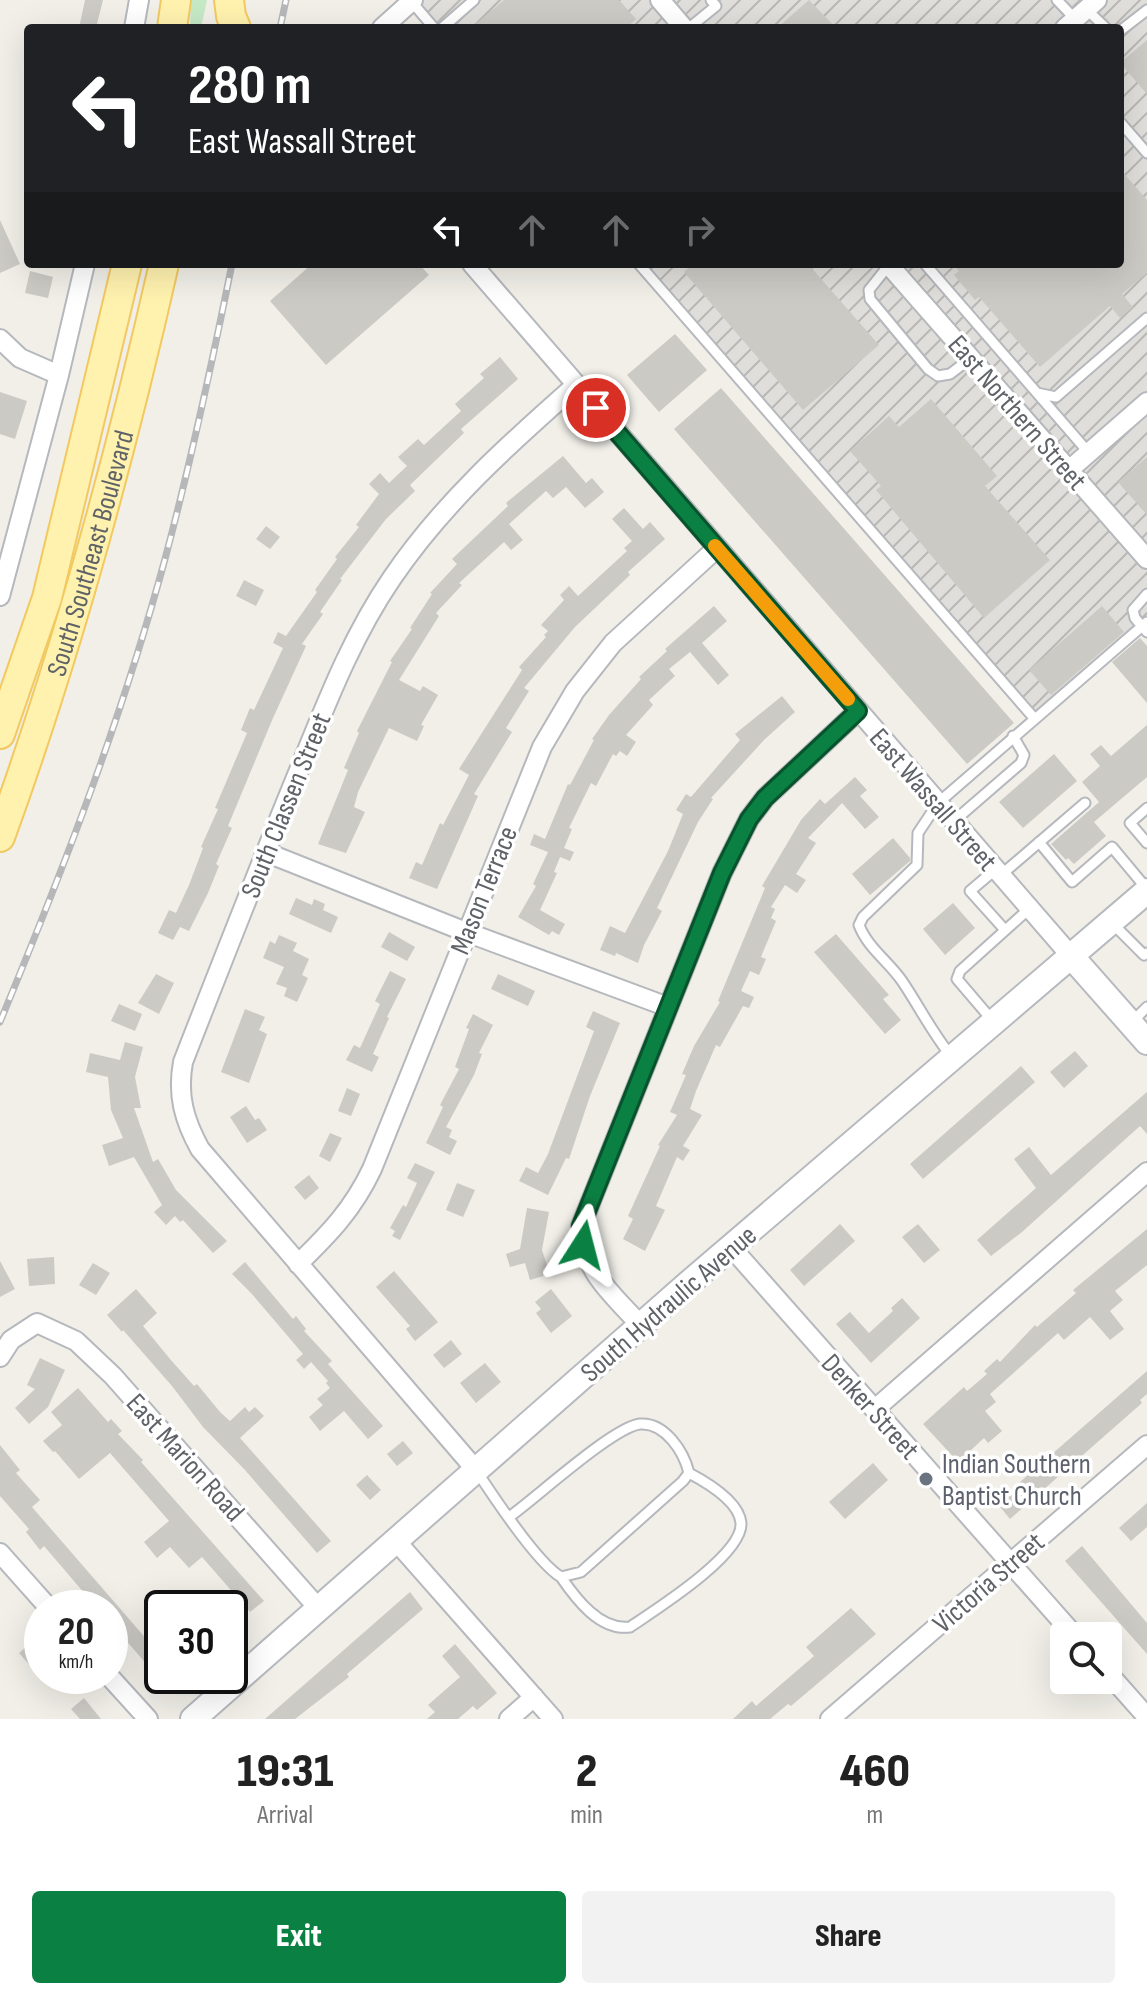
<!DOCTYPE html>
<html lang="en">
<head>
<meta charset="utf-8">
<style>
  body { margin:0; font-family:"Sofia Sans Condensed",sans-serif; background:#f2f2f2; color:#222; height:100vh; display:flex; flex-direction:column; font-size:30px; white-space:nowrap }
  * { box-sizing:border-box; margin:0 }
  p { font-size:26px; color:#767676 }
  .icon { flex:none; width:44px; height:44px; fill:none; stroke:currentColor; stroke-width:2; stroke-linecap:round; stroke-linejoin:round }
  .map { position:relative; height:1719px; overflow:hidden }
  .details { display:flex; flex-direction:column; background:#fff; flex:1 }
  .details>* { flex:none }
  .hud { position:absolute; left:24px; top:24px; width:1100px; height:244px; border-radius:8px; box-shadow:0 8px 32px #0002; background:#202124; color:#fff; overflow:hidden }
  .buttons { position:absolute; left:1050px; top:1622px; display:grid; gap:16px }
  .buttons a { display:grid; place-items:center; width:72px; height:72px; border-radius:8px; background:#fff; box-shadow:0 8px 32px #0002; font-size:40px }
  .speed { position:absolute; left:24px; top:1590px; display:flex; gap:16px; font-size:40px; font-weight:700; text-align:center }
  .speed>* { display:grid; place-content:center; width:104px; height:104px; border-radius:50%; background:#fff; box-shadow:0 8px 32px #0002; line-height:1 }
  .speed small { font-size:20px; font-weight:400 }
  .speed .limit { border:4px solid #111; border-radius:12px; background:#fff; color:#111 }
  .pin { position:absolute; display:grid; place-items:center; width:68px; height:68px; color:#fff; margin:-34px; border:4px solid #fff; border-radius:50%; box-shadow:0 2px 8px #0007 }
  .me { position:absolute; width:88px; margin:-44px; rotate:9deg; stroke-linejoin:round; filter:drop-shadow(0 0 6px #0008) }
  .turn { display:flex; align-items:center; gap:28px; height:168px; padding:0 32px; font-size:36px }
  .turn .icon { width:104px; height:104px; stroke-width:2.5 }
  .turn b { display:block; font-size:56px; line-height:68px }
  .lanes { display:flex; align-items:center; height:76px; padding:0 32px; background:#0003; justify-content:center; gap:40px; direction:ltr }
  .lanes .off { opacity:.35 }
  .eta { display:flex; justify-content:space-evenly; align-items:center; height:136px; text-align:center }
  .eta b { font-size:48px; font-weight:800; line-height:56px }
  .primary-button { display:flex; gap:16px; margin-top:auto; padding:16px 32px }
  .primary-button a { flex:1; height:92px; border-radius:8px; background:#0b8043; color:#fff; font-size:32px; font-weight:800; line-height:92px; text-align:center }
  .primary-button a+a { background:#f2f2f2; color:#222 }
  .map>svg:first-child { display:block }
  .industrial { fill:url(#industrial-furrows) }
  .grass { fill:#c5e8c5 }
  .building { fill:#cccac5 }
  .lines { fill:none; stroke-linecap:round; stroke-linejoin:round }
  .lane-casing { stroke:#b5b8bc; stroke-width:13 }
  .street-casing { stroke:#b5b8bc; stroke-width:22 }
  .secondary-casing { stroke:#b6babf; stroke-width:28 }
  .primary-casing { stroke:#f2c960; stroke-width:32 }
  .lane { stroke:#fff; stroke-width:9 }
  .street { stroke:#fff; stroke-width:18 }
  .secondary { stroke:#fff; stroke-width:24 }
  .primary { stroke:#fff2af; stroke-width:28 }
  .rail-casing { stroke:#b6b7b8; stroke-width:7 }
  .rail { stroke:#fff; stroke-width:4; stroke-dasharray:12; stroke-linecap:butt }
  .route-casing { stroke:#07532c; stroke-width:20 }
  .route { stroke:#0b8043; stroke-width:14 }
  .slow { stroke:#f59e0b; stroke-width:14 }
  .worship-dot { fill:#6b7280; stroke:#fff; stroke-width:3 }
  .labels { text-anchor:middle; stroke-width:7; stroke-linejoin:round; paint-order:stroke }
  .street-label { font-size:28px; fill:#5f6368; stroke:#fff }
  .worship-label { font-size:28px; fill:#5b616d; stroke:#fff; text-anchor:start }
</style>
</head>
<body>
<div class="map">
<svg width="1147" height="1719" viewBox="0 0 1147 1719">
  <defs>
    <pattern id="industrial-furrows" width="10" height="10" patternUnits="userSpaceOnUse" patternTransform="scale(2)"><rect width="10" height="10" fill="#e0deda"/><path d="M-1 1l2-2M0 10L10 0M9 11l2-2" fill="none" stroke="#b9b8b5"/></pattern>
  </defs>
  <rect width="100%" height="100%" fill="#f1efe8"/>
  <path class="industrial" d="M410,0H1147V622L1034,718L639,264H1120V28H434Z"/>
  <path class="grass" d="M191,0H207L201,28H190Z"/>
  <path class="building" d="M85,0H103L96,28H79Z
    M504,0H619L636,19L626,28H471Z
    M809,0L836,28H777Z
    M1147,40V94L1120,63Z
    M1120,169L1147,200V273L1122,294L1133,307L1120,318L1110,306L1040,367L979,297L975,300L954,275L959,271L952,264H1120Z
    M0,220L20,264L0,273Z
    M312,264H419L429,275L326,365L270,301Z
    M693,264H808L879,345L803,410L684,272Z
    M30,271L53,277L48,298L25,293Z
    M675,334L707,370L659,412L627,375Z
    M500,357L518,379L461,429L464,433L410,485L415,491L386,519L340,579L342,580L320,612L323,614L302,644L306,646L273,718L228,826L232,828L216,864L219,866L208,893L189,931L180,927L173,940L158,933L169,910L176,913L189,885L203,848L201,847L218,809L215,808L247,733L241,730L250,708L254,710L283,648L273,643L278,632L286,636L317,592L315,590L337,559L335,557L359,527L356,525L379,494L369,484L380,473L389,483L407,466L398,457L418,439L424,445L461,411L455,404L484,378L480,374Z
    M721,388L1014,723L967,764L674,429Z
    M0,392L27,401L15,439L0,434Z
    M931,399L997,476L985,486L1050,560L984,618L876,490L881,486L850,451L889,416L899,427Z
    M563,456L586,483L592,478L604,492L585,508L566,487L553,498L546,491L509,524L523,540L511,550L504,542L459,583L462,585L436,613L439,616L399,680L420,691L423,686L438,695L421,725L424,726L417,741L389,728L358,792L354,807L365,812L346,853L318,844L348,770L344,768L359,733L357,731L392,662L390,661L412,629L410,628L432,594L430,593L457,564L452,559L508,506L506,503Z
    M1147,457V515L1118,482Z
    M624,508L643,529L650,522L665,539L628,572L630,575L575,627L524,688L529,691L506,728L512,732L474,794L478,796L437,889L409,878L416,862L422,865L440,823L443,825L469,775L459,769L522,670L519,667L546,637L544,635L548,631L541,625L564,600L560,595L569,586L578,596L627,551L624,548L632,541L612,519Z
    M266,526L280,537L270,549L256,539Z
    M244,580L264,590L256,606L236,596Z
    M714,606L727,621L702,643L729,675L718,685L690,652L669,669L675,676L649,700L653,705L626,735L636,742L627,756L620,751L616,756L613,754L596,786L591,783L569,828L572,829L564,848L574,852L570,861L560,857L554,872L557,873L540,910L565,924L559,935L552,931L549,935L518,917L536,886L533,884L548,852L530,845L534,834L545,839L568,784L570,785L594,740L592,739L609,715L641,679L639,677L667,651L665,649Z
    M1102,606L1124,632L1051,695L1029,670Z
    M1140,638L1147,646V703L1112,662Z
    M782,696L795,712L765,739L711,798L713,799L698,822L657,908L662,911L644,945L638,963L616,953L615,956L600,950L610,926L625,933L668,851L683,814L676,810L686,794L691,797L740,740L735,734Z
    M1147,725V777L1094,822L1106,836L1074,864L1068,858L1066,860L1051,844L1099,802L1082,782L1100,766L1090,754L1101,745L1111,756Z
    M1054,754L1077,781L1023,828L999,802Z
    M855,777L867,790L860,796L879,817L865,829L842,803L808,838L816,843L796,874L806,880L797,893L785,885L771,907L775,909L771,918L776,921L761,957L766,959L759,975L750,971L741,991L754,997L749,1008L743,1006L720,1047L716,1045L696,1091L690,1109L702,1115L683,1146L690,1150L683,1161L677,1157L656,1206L665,1210L645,1251L623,1239L633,1219L628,1216L660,1146L658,1145L677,1115L670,1112L686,1075L682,1074L694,1046L720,1002L718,1001L765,888L762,886L801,820L820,799L825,804Z
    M893,838L910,858V861L870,895L852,874Z
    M296,898L312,905L314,899L325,904L323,910L338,917L331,933L289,914Z
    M953,903L975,928L945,955L923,929Z
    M389,932L415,947L407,961L381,947Z
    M836,934L889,995L883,999L901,1020L885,1034L814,952Z
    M279,935L297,943L293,951L309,959L302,975L308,978L297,1002L284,996L287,988L276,984L284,967L263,958L270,941L275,944Z
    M390,971L406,979L387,1017L389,1018L373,1054L379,1057L372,1072L346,1060L354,1045L360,1048L380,1004L375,1001Z
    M156,974L174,983L159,1014L138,1003Z
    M498,974L535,991L528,1006L491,989Z
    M119,1004L142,1014L135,1031L111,1021Z
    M245,1009L265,1017L259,1030L267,1034L249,1083L221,1072Z
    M593,1011L620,1023L590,1096L569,1159L566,1158L548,1195L519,1181L526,1167L538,1173L548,1154L594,1031L586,1027Z
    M473,1014L493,1025L479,1053L482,1054L474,1075L446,1127L452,1130L449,1137L457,1141L450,1155L426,1143L443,1107L440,1105L459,1069L455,1067L469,1029L466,1028Z
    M125,1042L143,1047L135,1077L141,1108H134L153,1162L158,1159L176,1190L227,1241L213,1253L183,1220L180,1222L175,1216L166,1225L154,1212L162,1205L134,1157L109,1166L102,1145L123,1138L111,1110L108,1077L86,1072L90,1053L120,1060Z
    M1075,1051L1088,1066L1064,1088L1050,1072Z
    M1021,1066L1035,1082L923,1179L910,1164Z
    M347,1088L360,1094L351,1116L338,1111Z
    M1147,1092V1134L1140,1126L1022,1232L991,1256L977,1240L1036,1188L1014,1159L1029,1147L1051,1175Z
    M246,1106L255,1120L259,1118L267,1130L247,1143L230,1117Z
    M330,1133L342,1138L330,1162L319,1156Z
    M415,1163L435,1172L400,1240L392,1236L395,1231L390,1228L403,1205L406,1207L417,1183L407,1178Z
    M309,1175L319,1188L305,1200L294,1187Z
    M457,1183L475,1190L463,1217L446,1210Z
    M527,1208L549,1212L542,1250L550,1274L530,1280L525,1263L510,1267L506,1254L520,1249Z
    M840,1224L855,1241L804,1286L790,1270Z
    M918,1224L940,1250L924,1263L902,1237Z
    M1147,1229V1265L1115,1291L1123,1300L1110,1311L1124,1329L1110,1340L1090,1317L1064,1340L1058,1333L990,1394L996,1402L985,1411L1002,1431L988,1443L984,1438L958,1462L923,1424L964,1387L967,1391L987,1374L984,1371L997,1359L1000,1362L1035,1325L1037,1327L1076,1293L1073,1290Z
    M54,1257L55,1284L29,1286L27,1259Z
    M0,1261L15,1289L0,1297Z
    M245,1262L293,1319L296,1316L306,1329L304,1331L332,1361L328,1364L383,1426L368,1439L344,1411L320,1431L309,1417L323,1405L317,1399L330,1388L326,1383L328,1381L311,1362L304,1369L296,1360L303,1354L251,1293L232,1274Z
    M93,1263L110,1273L96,1295L79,1285Z
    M394,1271L438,1322L415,1341L406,1329L410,1326L376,1287Z
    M136,1289L157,1313L143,1326L170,1359L194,1386L197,1384L220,1412L230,1421L245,1407L249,1412L255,1407L264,1416L240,1438L331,1541L317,1553L245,1470L203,1427L172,1386L123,1330L122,1332L107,1315Z
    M551,1289L572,1316L551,1333L536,1313L541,1309L535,1302Z
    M902,1298L920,1318L871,1363L836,1324L850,1312L869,1333L893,1311L891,1308Z
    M451,1340L462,1354L444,1368L433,1355Z
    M40,1358L65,1370L48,1407L29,1424L15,1408L35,1389L27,1385Z
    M485,1363L501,1382L476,1403L460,1383Z
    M1147,1371V1394L1140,1400L1142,1403L1010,1519L992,1497L1000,1490L1005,1495Z
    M78,1388L108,1422L111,1419L122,1431L118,1434L143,1460L141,1462L264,1601L250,1612L202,1557L189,1568L170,1547L157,1558L144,1542L169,1521L110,1453L79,1479L55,1451L53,1452L43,1441L62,1425L51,1412Z
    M403,1441L413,1453L397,1466L387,1454Z
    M0,1445L20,1470L16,1473L40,1500L32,1507L162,1657V1682L110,1622V1608H97L44,1546L40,1550L26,1532L29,1529L0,1496Z
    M873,1463L888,1480L845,1519L829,1502Z
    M367,1475L381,1490L370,1500L356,1485Z
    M1147,1503V1527L1131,1541L1119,1528Z
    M1082,1546L1147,1623V1654L1065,1561Z
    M410,1592L423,1609L347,1674L349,1677L295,1719H265Z
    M851,1608L876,1634L791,1706L788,1704L770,1719H733L752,1701L756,1706L814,1656L806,1647Z
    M34,1640L42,1649V1662L34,1670L19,1653Z
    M455,1644L497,1693L477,1710L473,1706L458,1719H427L435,1712L428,1705L460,1677L442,1656Z
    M84,1698L101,1719H80L71,1709Z"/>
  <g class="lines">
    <defs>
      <path id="lane" d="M1057,0L1075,19
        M411,1L434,28
        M1086,9L1106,28
        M442,28L474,0
        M689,28L716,6L711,0
        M1120,31L1147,10
        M1120,122L1147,153
        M639,264L1034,718
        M925,264L1037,393L1056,397L1147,318
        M889,265L869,290L870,299L928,369L938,376L950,374L971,358
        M1037,393L1089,453
        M1147,594L1133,610L1135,618L1147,632
        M1147,808L1130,823L1147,843
        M954,821L1021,763L1024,755L1013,736
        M1039,842L1072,882L1112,847L1147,889
        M996,869L970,891L1005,930
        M1001,875L1085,803
        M1112,923L1144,955L1147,953
        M992,1020L957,979L960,971L1030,908
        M1132,1022L1147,1007
        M951,1056C931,1031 919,1006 902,981C889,962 867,947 859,925L863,917L917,865L918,833L938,803L1147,622
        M476,1470C493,1496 537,1563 561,1577L581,1572L683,1481L689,1473C684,1452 665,1422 640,1424C613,1427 536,1498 509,1517
        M561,1577C576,1599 600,1631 630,1627C655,1610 743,1555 741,1523C739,1501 706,1482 689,1473"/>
      <path id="street" d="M660,0L684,28
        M134,28L139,0
        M382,28L413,0
        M1065,28L1097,0
        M472,264L1071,956
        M888,264L1147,559
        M0,339L20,358L59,375
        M1069,470L1147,402
        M0,596L59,375L85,264
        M265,852L466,932L668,1007
        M731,1247L1075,1636
        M298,1264C330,1233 353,1209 372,1169L542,747L575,691L613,643L717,548
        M641,1326C611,1292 585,1275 581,1226L722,873L749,819L765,798L858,711
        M0,1357L11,1340L37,1323L76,1341L113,1376L319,1609
        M875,1409L1147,1172
        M476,1470L200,1149C184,1120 177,1095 183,1062C222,962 261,862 302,763C328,699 353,635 392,578C443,503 509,444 576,385
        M396,1541L553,1719
        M0,1553L49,1608
        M1108,1673L1147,1717
        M109,1676L148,1719
        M509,1719L534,1697
        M830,1719L1147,1445"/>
      <path id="secondary" d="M1071,956L1147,1042
        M193,1719L690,1282L1147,891"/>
      <g id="primary">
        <path d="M229,0L231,16L236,28"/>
        <path d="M172,28L176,0"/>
        <path d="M0,734L47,598L127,264"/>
        <path id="s1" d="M0,837C68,650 120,458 164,264"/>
      </g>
    </defs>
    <use href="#lane" class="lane-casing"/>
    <use href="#street" class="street-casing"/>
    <use href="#secondary" class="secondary-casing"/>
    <use href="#primary" class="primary-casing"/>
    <use href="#lane" class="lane"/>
    <use href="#street" class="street"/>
    <use href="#secondary" class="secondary"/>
    <use href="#primary" class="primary"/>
    <defs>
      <path id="rail" d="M280,28L286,0
        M0,1022C63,870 122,718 165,559C191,462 212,363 232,264"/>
    </defs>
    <use href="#rail" class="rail-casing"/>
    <use href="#rail" class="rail"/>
  </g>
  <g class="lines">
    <defs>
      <path id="route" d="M583,1245L581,1226L722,873L749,819L765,798L858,711L596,408"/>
    </defs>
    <use href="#route" class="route-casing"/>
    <use href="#route" class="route"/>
    <path class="slow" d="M715,546L848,699"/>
  </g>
  <circle class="worship-dot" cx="926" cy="1479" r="8"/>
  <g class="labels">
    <g class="street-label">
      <text transform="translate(1018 412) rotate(49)" y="10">East Northern Street</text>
      <text dy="10" stroke="none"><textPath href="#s1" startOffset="298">South Southeast Boulevard</textPath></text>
      <text transform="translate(934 799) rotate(49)" y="10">East Wassall Street</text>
      <text transform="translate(285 805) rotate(-68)" y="10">South Classen Street</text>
      <text transform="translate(483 890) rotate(-68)" y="10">Mason Terrace</text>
      <text transform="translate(668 1303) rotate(-41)" y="10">South Hydraulic Avenue</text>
      <text transform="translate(871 1406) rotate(48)" y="10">Denker Street</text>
      <text transform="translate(186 1457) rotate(48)" y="10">East Marion Road</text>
      <text transform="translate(988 1582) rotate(-41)" y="10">Victoria Street</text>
    </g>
    <g class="worship-label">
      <text x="942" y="1473">Indian Southern<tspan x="942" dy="32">Baptist Church</tspan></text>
    </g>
  </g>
</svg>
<div class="buttons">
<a><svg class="icon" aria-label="search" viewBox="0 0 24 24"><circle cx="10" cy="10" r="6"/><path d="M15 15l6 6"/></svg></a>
</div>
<div class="speed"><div>20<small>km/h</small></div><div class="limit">30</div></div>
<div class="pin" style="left:596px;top:408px;background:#d93025"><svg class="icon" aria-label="arrive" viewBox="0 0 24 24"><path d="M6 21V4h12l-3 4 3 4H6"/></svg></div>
<svg class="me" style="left:583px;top:1245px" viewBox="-20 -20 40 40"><path d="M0-17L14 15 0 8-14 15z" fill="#0b8043" stroke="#fff" stroke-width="4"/></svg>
<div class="hud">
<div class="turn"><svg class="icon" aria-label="left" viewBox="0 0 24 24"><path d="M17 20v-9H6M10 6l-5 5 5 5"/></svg><div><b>280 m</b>East Wassall Street</div></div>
<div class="lanes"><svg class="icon" aria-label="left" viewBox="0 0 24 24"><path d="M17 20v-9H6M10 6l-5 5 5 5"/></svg><svg class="icon off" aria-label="ahead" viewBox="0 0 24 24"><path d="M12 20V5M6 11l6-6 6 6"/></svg><svg class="icon off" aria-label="ahead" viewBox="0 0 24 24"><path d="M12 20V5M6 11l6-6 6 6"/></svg><svg class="icon off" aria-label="right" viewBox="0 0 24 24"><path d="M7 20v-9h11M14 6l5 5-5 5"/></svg></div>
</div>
</div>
<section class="details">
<div class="eta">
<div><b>19:31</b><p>Arrival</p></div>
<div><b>2</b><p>min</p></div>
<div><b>460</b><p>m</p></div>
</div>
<div class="primary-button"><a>Exit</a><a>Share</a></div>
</section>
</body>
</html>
